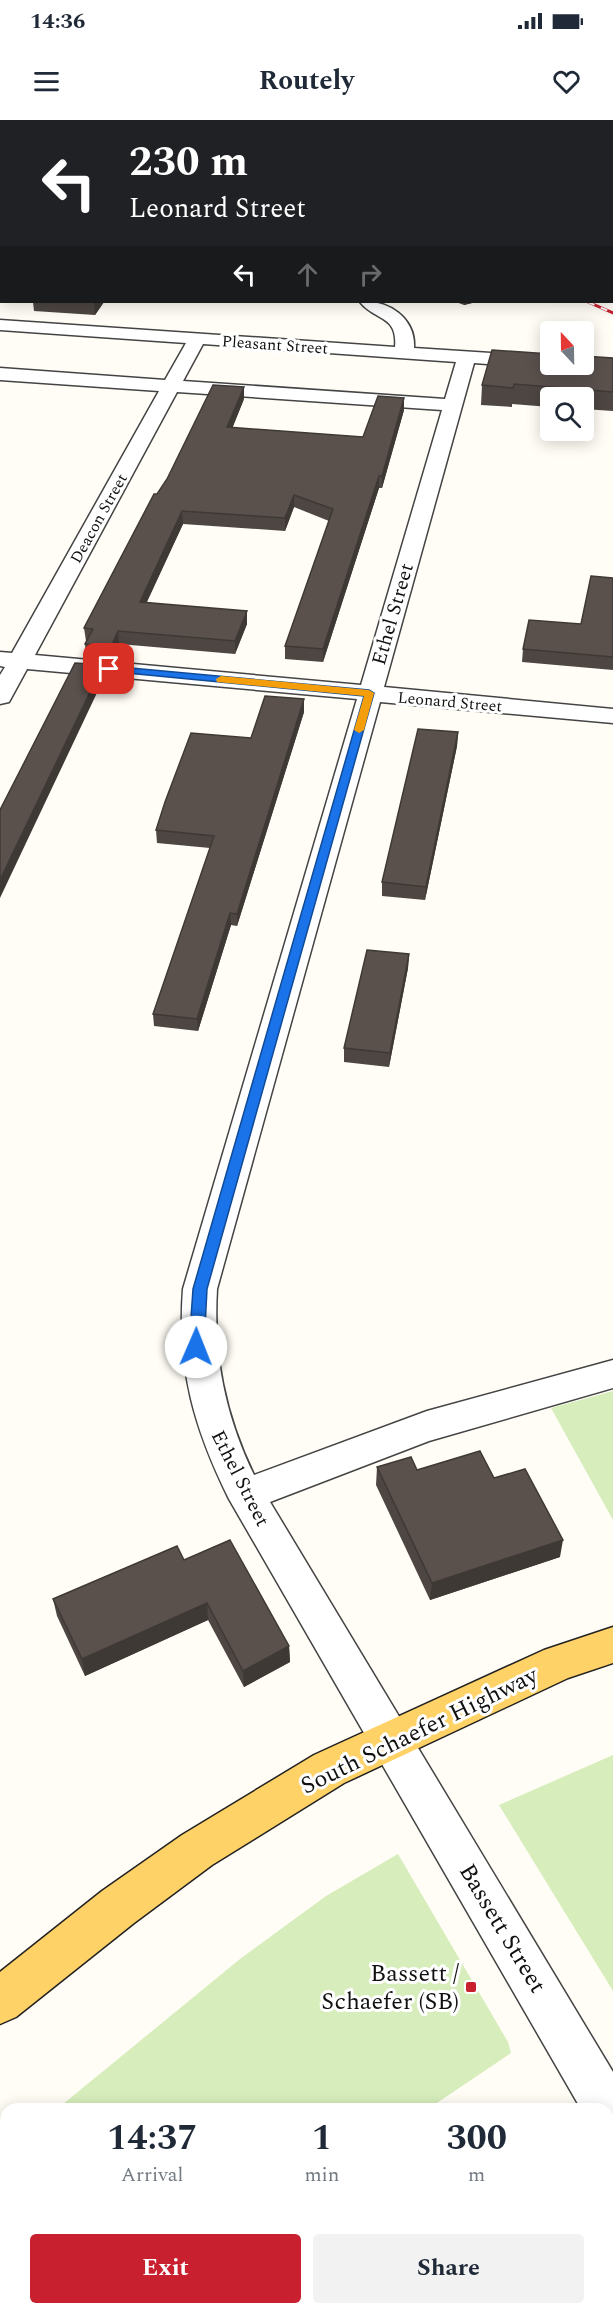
<!DOCTYPE html>
<html lang="en">
<head>
<meta charset="utf-8">
<style>
  body { margin:0; font-family:Spectral,serif; background:#f2f2f3; color:#1f2937; height:100vh; display:flex; flex-direction:column; font-size:22px; white-space:nowrap }
  * { box-sizing:border-box; margin:0 }
  p { font-size:20px; color:#747a83 }
  .icon { flex:none; width:33px; height:33px; fill:none; stroke:currentColor; stroke-width:2; stroke-linecap:round; stroke-linejoin:round }
  .map { position:relative; flex:1; overflow:hidden }
  .sheet { position:absolute; left:0px; top:1983px; width:614px; height:212px; display:flex; flex-direction:column; background:#fff; border-radius:18px 18px 0 0; box-shadow:0 3px 15px #0003 }
  .sheet>* { flex:none }
  .top-card { position:absolute; left:0px; top:0px; width:614px; height:183px; box-shadow:0 3px 15px #0003; background:#202124; color:#fff; overflow:hidden }
  .needle { width:39px; rotate:338deg }
  .controls { position:absolute; left:540px; top:201px; display:grid; gap:12px }
  .controls a { display:grid; place-items:center; width:54px; height:54px; border-radius:6px; background:#fff; box-shadow:0 3px 15px #0003; font-size:30px }
  .pin { position:absolute; display:grid; place-items:center; width:51px; height:51px; color:#fff; margin:-26px; border-radius:12px; box-shadow:0 3px 9px #0006 }
  .me { position:absolute; width:66px; margin:-33px; rotate:1deg; stroke-linejoin:round; filter:drop-shadow(0 0 4px #0008) }
  .turn { display:flex; align-items:center; gap:21px; height:126px; padding:0 30px; font-size:27px }
  .turn .icon { width:78px; height:78px; stroke-width:2.5 }
  .turn b { display:block; font-size:42px; line-height:51px }
  .lanes { display:flex; align-items:center; height:57px; padding:0 30px; background:#0003; justify-content:center; gap:30px; direction:ltr }
  .lanes .off { opacity:.35 }
  .eta { display:flex; justify-content:space-evenly; align-items:center; height:102px; text-align:center }
  .eta b { font-size:36px; font-weight:700; line-height:42px }
  .button { display:flex; gap:12px; margin-top:auto; padding:12px 30px }
  .button a { flex:1; height:69px; border-radius:6px; background:#c92030; color:#fff; font-size:24px; font-weight:700; line-height:69px; text-align:center }
  .button a+a { background:#f2f2f3; color:#1f2937 }
  .status { display:flex; justify-content:space-between; align-items:center; height:42px; padding:0 30px; background:#fff; direction:ltr }
  .status svg { height:16px; fill:currentColor }
  header { display:flex; justify-content:space-between; align-items:center; height:78px; padding:0 30px; background:#fff; font-size:27px; font-weight:700 }
  .map>svg:first-child { display:block }
  .green { fill:#d7edbb }
  .lines { fill:none; stroke-linecap:round; stroke-linejoin:round }
  .minor-casing { stroke:#444; stroke-width:3 }
  .major-casing { stroke:#222; stroke-width:3 }
  .minor { fill:#fff; fill-rule:evenodd }
  .major { fill:#fed266; fill-rule:evenodd }
  .rail-casing { stroke:#c92030; stroke-width:3 }
  .rail { stroke:#fff; stroke-width:2; stroke-dasharray:7; stroke-linecap:butt }
  .wall { fill:#4d4642 }
  .shaded-wall { fill:#3f3936 }
  .building { fill:#5a514d; stroke:#3f3936; stroke-width:1.5 }
  .route { fill:#1a73e8; stroke:#114b97; stroke-width:1.5 }
  .slow { fill:#f59e0b }
  .poi-dot { fill:#c92030; stroke:#fff; stroke-width:2 }
  .labels { text-anchor:middle; stroke-width:6; stroke-linejoin:round; paint-order:stroke }
  .far-street-label { font-size:16px; fill:#111; stroke:#fff }
  .street-label { font-size:20px; fill:#111; stroke:#fff }
  .near-street-label { font-size:24px; fill:#111; stroke:#fff }
  .near-poi-label { font-size:24px; fill:#111; stroke:#fff; text-anchor:end }
</style>
</head>
<body>
<div class="status"><b>14:36</b><svg viewBox="0 0 49 12"><path d="M0 12V9h3v3zM5 12V6h3v6zM10 12V3h3v9zM15 12V0h3v12zM26 1h20v11H26zM47 4h2v5h-2z"/></svg></div>
<header><svg class="icon" aria-label="menu" viewBox="0 0 24 24"><path d="M4 6h16M4 12h16M4 18h16"/></svg>Routely<svg class="icon" aria-label="heart" viewBox="0 0 24 24"><path d="M12 20l-8-8c-3-5 5-10 8-4 3-6 11-1 8 4z"/></svg></header>
<div class="map">
<svg width="613" height="2194" viewBox="0 0 613 2194">
  <rect width="100%" height="100%" fill="#fffdf5"/>
  <path class="green" d="M613,1271V1400L551,1288Z
    M613,1635V1871L499,1685Z
    M398,1734L508,1922L511,1933L428,1989H57L240,1839L326,1776Z
    M114,2189H183L177,2194H114Z"/>
  <g class="lines">
    <defs>
      <path id="minor" d="M62,0H76L61,2Z
        M244,0H261L262,2H245Z
        M0,69H2V79H0Z
        M360,182C388,179 416,198 414,228L550,237V244H558L550,249L474,243L384,567L613,589V603L380,582L217,1169C213,1236 225,1295 254,1355L427,1291L613,1240V1268L429,1321L270,1382L613,1952V2021L608,2019V1989H581L229,1379C194,1308 177,1249 183,1169L357,579L27,549L9,582L0,584V555L5,547L0,546V532L12,533L159,271L0,260V248L165,260L186,223L0,210V200L395,227C398,195 375,201 360,182ZM203,224L456,242L445,279L183,261ZM177,272L442,290L361,565L35,535Z
        M6,2073V2124L0,2126V2076Z
        M62,2188H114V2194H62Z"/>
      <path id="major" d="M613,1507V1543L568,1558L344,1663L212,1745L134,1803L16,1897L0,1904V1852L102,1771L182,1715L314,1635L544,1530Z"/>
    </defs>
    <use href="#minor" class="minor-casing"/>
    <use href="#major" class="major-casing"/>
    <use href="#minor" class="minor"/>
    <use href="#major" class="major"/>
    <defs>
      <path id="rail" d="M199,0L202,2
        M588,182L613,193"/>
    </defs>
    <use href="#rail" class="rail-casing"/>
    <use href="#rail" class="rail"/>
  </g>
  <path class="wall" d="M612,2H613V98H612Z
    M33,182H104L95,195L34,191Z
    M456,182H476L464,185Z
    M613,238V291L584,289V278H550V287L512,284V287L481,285L482,265Z
    M404,278V290L382,368H379L323,542L285,539V526L329,401L294,387L285,411L183,404L146,483L247,491V504L235,534L119,524L112,540L86,537L85,524L87,521H86L84,508L244,279L232,308L363,317Z
    M613,458V550L522,542L523,529L581,504Z
    M304,592L237,806L231,805L198,911L154,906L153,894L210,728L157,723L156,710L251,618Z
    M458,612L457,626L425,780L382,776V762Z
    M409,834L408,848L389,947L344,942V928Z
    M377,1347L417,1350L494,1358L560,1437L430,1480L376,1365Z
    M184,1440L289,1526L290,1542L244,1567L208,1500L85,1556L57,1496L53,1479Z"/>
  <path class="shaded-wall" d="M41,0H53L52,2H40Z
    M2,44V60L0,62V46Z
    M94,182H104L95,195Z
    M464,182H476L464,185Z
    M244,267V279L228,319L227,307Z
    M404,278V290L382,368V356Z
    M379,356V368L323,542V529Z
    M294,375V387L285,411V398Z
    M182,391L183,404L141,495L140,482Z
    M247,491V504L235,534V521Z
    M118,511L119,524L112,540L111,527Z
    M103,545L104,558L0,778V760Z
    M304,579V592L237,806V794Z
    M458,612L457,626L425,780L426,767Z
    M230,793L231,805L198,911L197,899Z
    M409,834L408,848L389,947L390,933Z
    M563,1420L560,1437L430,1480L432,1463Z
    M207,1483L208,1500L85,1556L82,1539Z
    M289,1526L290,1542L244,1567L243,1551Z"/>
  <path class="building" d="M0,0H41L40,2H2V44L0,46Z
    M312,0H402L405,2H308Z
    M430,0H544L550,2H425Z
    M612,2H613V83H612Z
    M492,230L550,234V244H584V236L613,238V272L514,264L513,268L482,265Z
    M213,265L244,267L227,307L363,317L378,276L404,278L382,356H379L323,529L285,526L333,389L294,375L285,398L182,391L140,482L247,491L235,521L118,511L111,527L85,524L93,509L84,508L154,374H157L167,359Z
    M591,456L613,458V537L523,529L529,500L581,504Z
    M75,543L103,545L0,760V690Z
    M265,576L304,579L237,794L230,793L197,899L153,894L214,716L156,710L165,682L191,613L251,618Z
    M418,609L458,612L426,767L382,762Z
    M367,830L409,834L390,933L344,928Z
    M480,1331L494,1358L525,1349L563,1420L432,1463L377,1347L411,1337L417,1350Z
    M230,1420L289,1526L243,1551L207,1483L82,1539L53,1479L177,1426L184,1440Z
    M6,2129V2188H60L65,2190V2194H0V2130Z"/>
  <path class="route" d="M109,546L369,570L374,573L207,1169L204,1227L196,1232L189,1227L193,1169L364,576L106,551L104,549Z"/>
  <path class="slow" d="M221,556L369,570L374,573L364,610L359,613L354,610L364,576L217,562L216,559Z"/>
  <rect class="poi-dot" x="465" y="1861" width="12" height="12" rx="3"/>
  <g class="labels">
    <g class="far-street-label">
      <text transform="translate(275 224) rotate(4)" y="6">Pleasant Street</text>
      <text transform="translate(98 398) rotate(-61)" y="6">Deacon Street</text>
      <text transform="translate(450 581) rotate(5)" y="6">Leonard Street</text>
    </g>
    <g class="street-label">
      <text transform="translate(392 494) rotate(-74)" y="7">Ethel Street</text>
      <text transform="translate(241 1358) rotate(63)" y="7">Ethel Street</text>
    </g>
    <g class="near-street-label">
      <text transform="translate(419 1610) rotate(-26)" y="8">South Schaefer Highway</text>
      <text transform="translate(503 1808) rotate(59)" y="8">Bassett Street</text>
    </g>
    <g class="near-poi-label">
      <text x="459" y="1861">Bassett /<tspan x="459" dy="28">Schaefer (SB)</tspan></text>
    </g>
  </g>
</svg>
<div class="controls">
<a><svg class="needle" viewBox="-14 -14 28 28"><path d="M0-13l5 13h-10z" fill="#e53935"/><path d="M0 13l5-13h-10z" fill="#747a83"/></svg></a>
<a><svg class="icon" aria-label="search" viewBox="0 0 24 24"><circle cx="10" cy="10" r="6"/><path d="M15 15l6 6"/></svg></a>
</div>
<div class="pin" style="left:109px;top:549px;background:#d93025"><svg class="icon" aria-label="arrive" viewBox="0 0 24 24"><path d="M6 21V4h12l-3 4 3 4H6"/></svg></div>
<svg class="me" style="left:196px;top:1227px" viewBox="-20 -20 40 40"><circle r="19" fill="#fff"/><path d="M0-13L10 11 0 6-10 11z" fill="#1a73e8"/></svg>
<div class="top-card">
<div class="turn"><svg class="icon" aria-label="left" viewBox="0 0 24 24"><path d="M17 20v-9H6M10 6l-5 5 5 5"/></svg><div><b>230 m</b>Leonard Street</div></div>
<div class="lanes"><svg class="icon" aria-label="left" viewBox="0 0 24 24"><path d="M17 20v-9H6M10 6l-5 5 5 5"/></svg><svg class="icon off" aria-label="ahead" viewBox="0 0 24 24"><path d="M12 20V5M6 11l6-6 6 6"/></svg><svg class="icon off" aria-label="right" viewBox="0 0 24 24"><path d="M7 20v-9h11M14 6l5 5-5 5"/></svg></div>
</div>
<section class="sheet">
<div class="eta">
<div><b>14:37</b><p>Arrival</p></div>
<div><b>1</b><p>min</p></div>
<div><b>300</b><p>m</p></div>
</div>
<div class="button"><a>Exit</a><a>Share</a></div>
</section>
</div>
</body>
</html>
